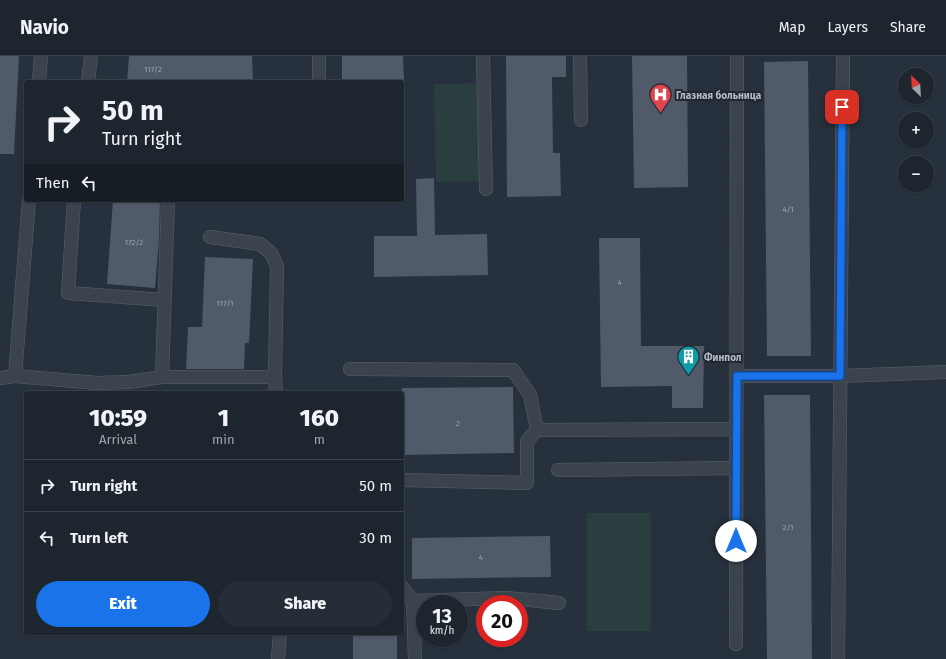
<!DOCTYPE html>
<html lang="en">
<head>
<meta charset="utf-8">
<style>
  body { margin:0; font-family:"Fira Sans",sans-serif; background:#252d36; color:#f1f3f6; height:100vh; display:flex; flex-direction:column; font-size:15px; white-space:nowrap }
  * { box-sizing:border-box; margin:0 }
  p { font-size:13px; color:#a0a5aa }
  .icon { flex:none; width:22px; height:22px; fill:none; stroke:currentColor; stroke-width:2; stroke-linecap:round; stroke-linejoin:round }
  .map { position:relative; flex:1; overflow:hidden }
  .panel { position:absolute; left:24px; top:335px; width:380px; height:244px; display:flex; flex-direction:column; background:#1d252e; border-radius:4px; box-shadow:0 1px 3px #0004,0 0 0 1px #3b424a }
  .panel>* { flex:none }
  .guide { position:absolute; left:24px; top:24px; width:380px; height:122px; border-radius:4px; box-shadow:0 1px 3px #0004,0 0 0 1px #3b424a; background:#1d252e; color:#f1f3f6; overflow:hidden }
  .needle { width:26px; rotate:336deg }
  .fabs { position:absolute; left:898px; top:12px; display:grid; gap:8px }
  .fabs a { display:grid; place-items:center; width:36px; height:36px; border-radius:50%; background:#1d252e; box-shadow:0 1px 3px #0004,0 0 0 1px #3b424a; font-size:20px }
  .speed { position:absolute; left:416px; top:539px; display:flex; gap:8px; font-size:20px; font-weight:700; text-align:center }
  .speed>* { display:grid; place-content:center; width:52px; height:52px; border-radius:50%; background:#1d252e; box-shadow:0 1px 3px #0004,0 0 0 1px #3b424a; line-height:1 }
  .speed small { font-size:10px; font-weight:400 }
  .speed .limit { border:6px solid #d22; background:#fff; color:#111 }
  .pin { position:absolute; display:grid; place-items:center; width:34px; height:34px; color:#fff; margin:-17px; border-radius:8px; box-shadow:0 2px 6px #0006 }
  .me { position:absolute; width:44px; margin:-22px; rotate:0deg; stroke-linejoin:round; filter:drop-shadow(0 0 3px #0008) }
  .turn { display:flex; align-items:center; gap:14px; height:84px; padding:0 12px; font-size:18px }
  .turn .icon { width:52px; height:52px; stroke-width:2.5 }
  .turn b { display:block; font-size:28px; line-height:34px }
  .then { display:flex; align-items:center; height:38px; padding:0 12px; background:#0003; gap:8px; font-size:15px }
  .eta { display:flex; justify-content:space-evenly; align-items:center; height:68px; text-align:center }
  .eta b { font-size:24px; font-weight:800; line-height:28px }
  .cta { display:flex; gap:8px; margin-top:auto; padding:8px 12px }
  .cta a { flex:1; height:46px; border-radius:24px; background:#1a73e8; color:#fff; font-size:16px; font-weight:800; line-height:46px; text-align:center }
  .cta a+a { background:#252d36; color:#f1f3f6 }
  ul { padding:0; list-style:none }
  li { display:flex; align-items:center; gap:12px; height:52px; padding:0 12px; border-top:1px solid #3b424a }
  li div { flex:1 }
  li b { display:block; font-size:15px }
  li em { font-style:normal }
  header { display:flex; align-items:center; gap:24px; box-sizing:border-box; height:56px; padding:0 20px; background:#1d252e; border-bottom:1px solid #3b424a }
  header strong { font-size:19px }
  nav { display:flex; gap:22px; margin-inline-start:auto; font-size:14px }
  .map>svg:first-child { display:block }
  .green { fill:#2a3e3f }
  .building { fill:#505a68 }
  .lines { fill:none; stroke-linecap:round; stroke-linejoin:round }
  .lane-casing { stroke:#59616b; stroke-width:14 }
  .lane { stroke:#3b434d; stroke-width:13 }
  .route-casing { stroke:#114b97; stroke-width:10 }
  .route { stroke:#1a73e8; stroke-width:7 }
  .labels { text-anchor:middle; stroke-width:4; stroke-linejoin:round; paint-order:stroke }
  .number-label { font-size:8px; fill:#9da5b0 }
  .poi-label { font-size:10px; font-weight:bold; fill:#b7bec8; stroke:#202832; text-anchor:start }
</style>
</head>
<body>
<header>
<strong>Navio</strong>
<nav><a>Map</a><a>Layers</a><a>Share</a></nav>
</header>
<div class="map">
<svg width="946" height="603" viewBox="0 0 946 603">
  <rect width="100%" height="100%" fill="#27313d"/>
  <path class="green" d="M479,27L482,125L436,126L434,28Z
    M587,457H651V575H587Z"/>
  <path class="building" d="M0,0H19L14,98H0Z
    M129,0H252L253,26H127Z
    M342,0H403L404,26H342Z
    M506,0H566V21H552L553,97H560L561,140L507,141Z
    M632,0H687L688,131L634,132Z
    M808,5L811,300H767L764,6Z
    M434,122L435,179L487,178L488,219L374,221V180H417L416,123Z
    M113,144H160L159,183L155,232L107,228Z
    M599,182H640L641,290H704L703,352H672V330L601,331Z
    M205,201L253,203L249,287H245L244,313H186L188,271H202Z
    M513,331L514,397L402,399V332Z
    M764,339H810L812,603H767Z
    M550,480L551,521L412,523V482Z
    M353,577H397V603H353Z"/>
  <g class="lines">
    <defs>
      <path id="lane" d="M319,0V26
        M483,0L486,133
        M580,0L581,64
        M39,26L41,0
        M88,26L91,0
        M74,144L68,237L164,244
        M210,181L260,188L271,197L277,210L275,321L276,337
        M350,313L513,314L530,339L537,374
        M15,320L29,144
        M737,320H840L946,316
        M162,321H275
        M0,322L15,320L97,327L129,326L162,321L168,144
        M558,414L736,412
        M402,424L527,427V385L537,374L736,373
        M402,531L413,545L415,603
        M413,545L505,542L530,544L559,547
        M736,588L737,0
        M278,603L280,577
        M838,603L843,0"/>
    </defs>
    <use href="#lane" class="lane-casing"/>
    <use href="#lane" class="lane"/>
  </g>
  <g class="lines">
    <defs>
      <path id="route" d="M736,485L737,320H840L842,51"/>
    </defs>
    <use href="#route" class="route-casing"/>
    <use href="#route" class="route"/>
  </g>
  <defs>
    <symbol id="hospital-pin" viewBox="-11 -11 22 30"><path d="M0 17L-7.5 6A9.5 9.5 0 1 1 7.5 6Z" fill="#e0444e" stroke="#202832"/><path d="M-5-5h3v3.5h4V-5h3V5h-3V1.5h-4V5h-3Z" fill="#fff"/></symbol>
    <symbol id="building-pin" viewBox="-11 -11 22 30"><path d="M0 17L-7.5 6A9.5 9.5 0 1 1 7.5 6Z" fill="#0f9aa8" stroke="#202832"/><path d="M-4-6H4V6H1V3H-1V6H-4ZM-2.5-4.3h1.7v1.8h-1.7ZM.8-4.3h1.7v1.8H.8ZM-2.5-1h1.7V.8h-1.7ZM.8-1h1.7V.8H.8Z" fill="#fff"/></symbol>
  </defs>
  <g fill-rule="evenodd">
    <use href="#hospital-pin" x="648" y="26" width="25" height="34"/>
    <use href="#building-pin" x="676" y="288" width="25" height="34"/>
  </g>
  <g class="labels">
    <g class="number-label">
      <text x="153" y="16">117/2</text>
      <text x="788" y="156">4/1</text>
      <text x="134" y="189">172/2</text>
      <text x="620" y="229">4</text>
      <text x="225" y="250">117/1</text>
      <text x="458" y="370">2</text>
      <text x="788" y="474">2/1</text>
      <text x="481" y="504">4</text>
    </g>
    <g class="poi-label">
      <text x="676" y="43">Глазная больница</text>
      <text x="704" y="305">Финпол</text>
    </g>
  </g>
</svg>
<div class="fabs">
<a><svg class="needle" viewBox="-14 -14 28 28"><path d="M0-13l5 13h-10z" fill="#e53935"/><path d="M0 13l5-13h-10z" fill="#a0a5aa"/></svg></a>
<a>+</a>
<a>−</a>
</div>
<div class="speed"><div>13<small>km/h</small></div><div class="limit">20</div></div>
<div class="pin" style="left:842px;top:51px;background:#d93025"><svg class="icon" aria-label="arrive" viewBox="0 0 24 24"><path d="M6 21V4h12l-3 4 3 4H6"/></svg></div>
<svg class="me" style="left:736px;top:485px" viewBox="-20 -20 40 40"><circle r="19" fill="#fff"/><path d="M0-13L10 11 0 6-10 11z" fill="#1a73e8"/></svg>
<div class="guide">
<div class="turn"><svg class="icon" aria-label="right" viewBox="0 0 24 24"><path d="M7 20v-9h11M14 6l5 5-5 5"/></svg><div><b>50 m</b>Turn right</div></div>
<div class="then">Then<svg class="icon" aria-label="left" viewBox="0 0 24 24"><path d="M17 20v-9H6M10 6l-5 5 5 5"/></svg></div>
</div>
<section class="panel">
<div class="eta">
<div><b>10:59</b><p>Arrival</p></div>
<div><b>1</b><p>min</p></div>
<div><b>160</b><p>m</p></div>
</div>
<ul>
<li><svg class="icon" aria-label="right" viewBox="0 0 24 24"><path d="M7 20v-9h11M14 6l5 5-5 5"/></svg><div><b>Turn right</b></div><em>50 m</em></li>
<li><svg class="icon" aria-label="left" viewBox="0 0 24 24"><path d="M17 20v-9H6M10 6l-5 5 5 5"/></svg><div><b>Turn left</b></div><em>30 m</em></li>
</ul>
<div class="cta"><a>Exit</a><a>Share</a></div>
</section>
</div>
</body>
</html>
